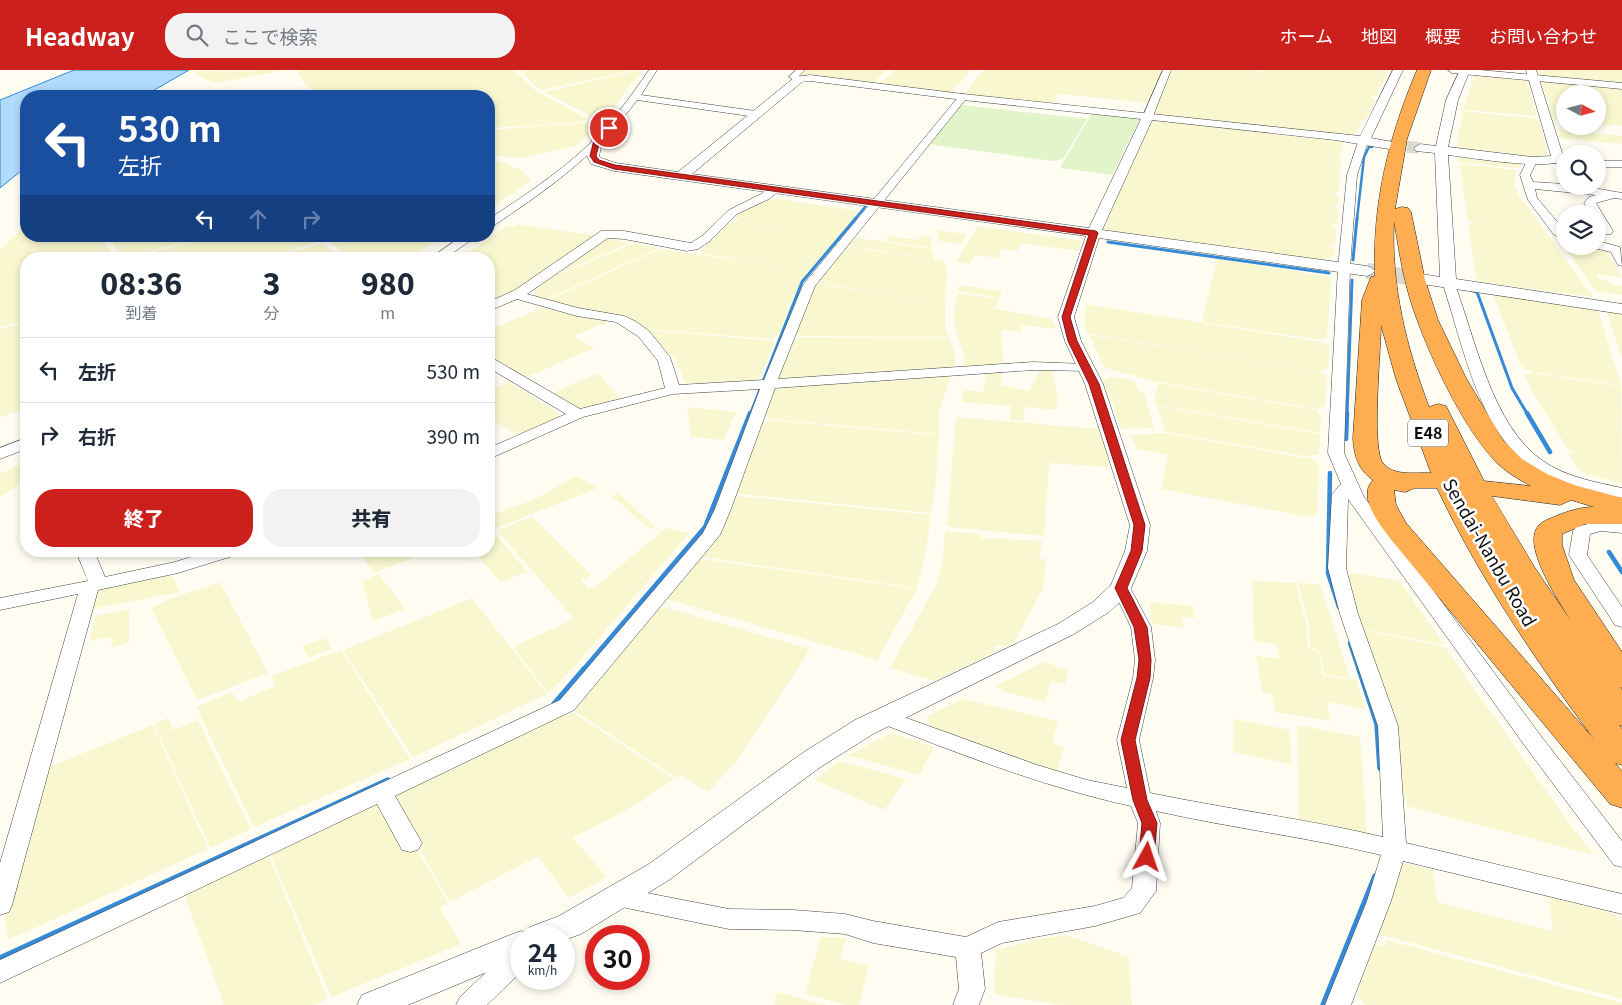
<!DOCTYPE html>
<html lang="ja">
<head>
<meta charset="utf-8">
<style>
  body { margin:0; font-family:Georgia,"Noto Sans JP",serif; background:#f2f2f3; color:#1f2937; height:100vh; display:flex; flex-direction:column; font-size:19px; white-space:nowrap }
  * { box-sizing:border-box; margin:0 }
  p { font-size:16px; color:#747a83 }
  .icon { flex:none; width:28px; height:28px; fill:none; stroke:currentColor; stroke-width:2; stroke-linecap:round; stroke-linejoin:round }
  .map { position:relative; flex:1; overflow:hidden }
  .drawer { position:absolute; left:20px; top:182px; width:475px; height:305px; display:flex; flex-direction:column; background:#fff; border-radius:20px; box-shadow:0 2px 8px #0003 }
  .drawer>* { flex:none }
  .guide { position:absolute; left:20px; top:20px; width:475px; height:152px; border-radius:20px; box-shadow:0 2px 8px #0003; background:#1a4fa0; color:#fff; overflow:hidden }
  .needle { width:32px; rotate:97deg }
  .buttons { position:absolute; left:1556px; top:15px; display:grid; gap:10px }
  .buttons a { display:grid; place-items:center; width:50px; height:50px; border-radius:50%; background:#fff; box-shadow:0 2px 8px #0003; font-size:25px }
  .speed { position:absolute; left:510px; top:855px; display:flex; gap:10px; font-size:25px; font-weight:700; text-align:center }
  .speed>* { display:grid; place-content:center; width:65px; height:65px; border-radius:50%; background:#fff; box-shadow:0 2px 8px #0003; line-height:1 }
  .speed small { font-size:12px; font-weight:400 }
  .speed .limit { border:8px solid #d22; background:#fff; color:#111 }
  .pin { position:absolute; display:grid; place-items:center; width:42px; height:42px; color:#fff; margin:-21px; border:2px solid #fff; border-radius:50%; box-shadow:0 1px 5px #0007 }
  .me { position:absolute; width:55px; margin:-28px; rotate:5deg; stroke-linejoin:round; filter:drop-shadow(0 0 4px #0008) }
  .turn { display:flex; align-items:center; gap:18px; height:105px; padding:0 15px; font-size:22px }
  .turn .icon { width:65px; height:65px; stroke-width:2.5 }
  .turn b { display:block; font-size:35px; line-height:42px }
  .lanes { display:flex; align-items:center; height:48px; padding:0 15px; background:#0003; justify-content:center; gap:25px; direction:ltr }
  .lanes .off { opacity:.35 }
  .eta { display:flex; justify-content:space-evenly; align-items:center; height:85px; text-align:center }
  .eta b { font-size:30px; font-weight:800; line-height:35px }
  .button { display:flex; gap:10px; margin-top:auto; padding:10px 15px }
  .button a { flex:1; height:58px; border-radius:20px; background:#cb201c; color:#fff; font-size:20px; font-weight:800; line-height:58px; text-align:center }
  .button a+a { background:#f2f2f3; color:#1f2937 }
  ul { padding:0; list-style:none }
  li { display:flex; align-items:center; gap:15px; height:65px; padding:0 15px; border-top:1px solid #e0e1e3 }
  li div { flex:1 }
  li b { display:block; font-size:19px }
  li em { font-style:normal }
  header { display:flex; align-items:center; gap:30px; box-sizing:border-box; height:70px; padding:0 25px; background:#cb201c; color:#fff }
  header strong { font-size:24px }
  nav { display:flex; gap:28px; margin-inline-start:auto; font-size:18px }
  .search { width:350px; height:45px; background:#f2f2f3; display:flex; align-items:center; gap:12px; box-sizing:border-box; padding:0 18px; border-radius:20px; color:#747a83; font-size:19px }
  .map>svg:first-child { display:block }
  .farmland { fill:#f8f7cf }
  .pitch { fill:#e2f4ca }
  .water { fill:#b2dafb; stroke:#348ad7 }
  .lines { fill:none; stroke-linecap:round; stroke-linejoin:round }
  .stream-far3 { stroke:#348ad7; stroke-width:2.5 }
  .stream-far2 { stroke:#348ad7; stroke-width:3 }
  .stream-far1 { stroke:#348ad7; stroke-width:4.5 }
  .stream { stroke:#348ad7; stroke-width:5.5 }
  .tertiary-tunnel-far1 { stroke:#dbd9d0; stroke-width:12; stroke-dasharray:12 6; stroke-linecap:butt }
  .tertiary-tunnel { stroke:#dbd9d0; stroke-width:16; stroke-dasharray:16 8; stroke-linecap:butt }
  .minor-casing { stroke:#434343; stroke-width:1 }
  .tertiary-casing { stroke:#434343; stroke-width:1 }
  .motorway-casing { stroke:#212121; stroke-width:1 }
  .minor { fill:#fff; fill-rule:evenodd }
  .tertiary { fill:#fff; fill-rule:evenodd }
  .motorway { fill:#fead51; fill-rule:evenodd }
  .route { fill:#cb201c; stroke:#841512 }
  .labels { text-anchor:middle; stroke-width:5; stroke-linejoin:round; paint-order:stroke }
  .shield { fill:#fff; stroke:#585858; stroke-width:1 }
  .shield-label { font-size:16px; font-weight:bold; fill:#101010 }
  .street-label { font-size:18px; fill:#101010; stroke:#fff }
</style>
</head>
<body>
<header>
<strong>Headway</strong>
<div class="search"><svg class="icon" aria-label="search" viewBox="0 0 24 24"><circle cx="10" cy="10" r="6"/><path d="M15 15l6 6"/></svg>ここで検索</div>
<nav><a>ホーム</a><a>地図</a><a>概要</a><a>お問い合わせ</a></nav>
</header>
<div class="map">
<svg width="1622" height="935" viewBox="0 0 1622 935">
  <rect width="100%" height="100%" fill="#fffdf2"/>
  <path class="farmland" d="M285,0L217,13L202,8L195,1Z
    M299,0H514L536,21L588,49L580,52L542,55L489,58V26H323L306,16L298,3Z
    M520,0H634L542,20L538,19Z
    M640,0L642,1L609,43L592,47L544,22Z
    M805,0H887L872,14L798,6Z
    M894,0H971L951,23L879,15Z
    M984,0H1163L1162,4H1158L1161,6L1157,15L1153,16L1155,17L1151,26L1147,28L1150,29L1149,33L1059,24L1052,35L963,25Z
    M1172,0H1258L1259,6L1260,0H1389L1387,4L1383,5L1386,6L1380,18L1375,17L1379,20L1377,26L1371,27L1375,29L1371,37L1366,39L1370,41L1367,47L1365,50H1358L1362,53L1353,66L1153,44Z
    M1537,0H1622V14L1544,7L1539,5Z
    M1475,4L1526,10L1537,46L1463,40Z
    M1541,11L1622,18V56L1598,54V24H1565V51L1553,48L1548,33L1551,32L1547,30Z
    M1463,41L1532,48L1539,51L1547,77V84L1537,88L1456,79Z
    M1154,50L1343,72L1342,83L1337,85L1341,87L1340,102L1337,103L1340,106L1339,121L1333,122L1339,126L1338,136L1333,137L1338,140L1337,154L1331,156L1336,159L1335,173L1329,175L1335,179L1334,187L1319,190L1103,160L1151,51Z
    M593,52H597V56L576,76L520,88L489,85V60Z
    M1558,59L1622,66V74L1619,71L1618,72L1620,74L1560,68Z
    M1457,86L1522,93L1520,98L1458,92Z
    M489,90L507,93L514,99L519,98L531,110L489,140Z
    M1465,94L1516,100L1514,115L1520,127L1593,227L1482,212L1476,208L1468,154H1477L1468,151L1460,95Z
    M777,129L860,141L810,201L703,184L701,180L729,153L738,151L824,164L739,151L735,147L741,142L768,130Z
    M518,154L597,166L532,211L489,234V189H459L507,156L513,157Z
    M26,155V166H100L117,189H26V250L0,257V180Z
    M978,156L1083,171L1079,181L1021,173L1017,181L1002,179L997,188L975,185L970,194L956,192Z
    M936,160L967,164L961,174L940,171Z
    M106,166H208L123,188Z
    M213,166H316L322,171L259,189H127Z
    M324,166H447L406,189H349Z
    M889,166L918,170L921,166L930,167L932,178L885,171Z
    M852,167L932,179L934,189L844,175Z
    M605,168L629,173L565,201L555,200Z
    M634,173L660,178L542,231L531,227L539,222L530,219L552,205L566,202Z
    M1562,173H1565V176H1589L1606,181L1622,207L1596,204L1599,209L1608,211L1610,214L1622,216V225L1595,221Z
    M320,174L325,175L342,189H265Z
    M850,177L944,191L947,201L945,234L820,213L817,210L842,179Z
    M661,179L804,200L807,204L800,212L791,233L785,235L790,238L777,267L771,269L647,259L631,250L573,238L548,230Z
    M1217,189L1327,206L1331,209L1327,268L1321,270L1202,252Z
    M820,214L945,234V257L949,267L801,266L795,264L814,216Z
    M959,215L1002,221L999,228L958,221Z
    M1492,222L1597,237L1621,315L1532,302L1521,296Z
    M957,223L999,229L995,239L1052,249L1056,259L1021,255V262L1001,260L1004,297L962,298L965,288L954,255V238Z
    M1086,234L1322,272L1329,276L1328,298L1321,301L1088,264L1084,252Z
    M542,238L610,251L574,266L594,278L520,310L489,292V260Z
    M1607,242H1622V289Z
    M26,252V339L0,347V259Z
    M648,260L775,271L759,310L686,315L676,290Z
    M1089,265L1319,301L1327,307L1325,336L1316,339L1159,312L1105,298Z
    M801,267L950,268L956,287L954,297L947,299L778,309L793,270Z
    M1040,301H1052L1058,328L1056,340L1025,337L1023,351L1010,350L1011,336L962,332L964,320L983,322L987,303L1003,302L1001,315L1029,321Z
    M1532,303L1621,316L1622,414L1586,404L1578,399L1568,383H1574L1572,380L1568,379L1533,323L1525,305Z
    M596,304L601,306L622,331L576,345L544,327Z
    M947,306L950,308L939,341V364L768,349L769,346L763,344L774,318Z
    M1111,306L1134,311L1139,321L1144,323L1154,358L1121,359L1113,333L1101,309H1109Z
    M507,312L550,337L565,349L521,367L496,352L489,355V320Z
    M1159,313L1316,340L1321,345L1320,363L1156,335L1155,323Z
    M1157,336L1320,364L1319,385H1313L1310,387L1165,362Z
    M687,337L736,342L724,370L691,367Z
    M956,347L1100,359L1110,397L1049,393L1044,466L951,457L947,455Z
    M768,350L939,365L936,410L931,443L740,424L734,420L760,353H767Z
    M1164,363L1311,389L1319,394L1317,443L1309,447L1161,419L1168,385L1137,379L1131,365Z
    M26,392V408L15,418L0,426V404Z
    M576,406L598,418L489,461V446L535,429Z
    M618,423L655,457L649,459L612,426Z
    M738,426L931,445L926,480L917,518L702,487L699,482L730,430Z
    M532,447L592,505L581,510L589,519L600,513L666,458L689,463L573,598L548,623L513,577L574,549L497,460Z
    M493,461L527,502L500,512L474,481H489V463Z
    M945,461L980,464V468L1042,471L1039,489H1046L1043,518L1015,571L1005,577L998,575L994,578L995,582L935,611L890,598L936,515L942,495Z
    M359,481H415L418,486L374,503Z
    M702,489L917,519L877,590L663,528L694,490Z
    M1353,503L1400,511L1444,575L1362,559L1344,507Z
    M171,504L180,522L85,540L94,521Z
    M379,504L405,539L373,551L362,511Z
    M1252,511L1296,513L1306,554L1308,578L1319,582L1322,606L1356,610L1365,639L1326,632L1331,651L1275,642L1272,624L1262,622L1256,586L1279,589L1277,574L1254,571Z
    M220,512L268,603L197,630L151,538L169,529Z
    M1298,513L1320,514L1350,608L1324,605L1320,581L1310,577L1309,554Z
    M472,528L547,624L413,687L343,580Z
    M1149,532L1193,536L1195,548L1182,546L1184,558L1152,554Z
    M664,537L810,579L737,691L708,722L681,705L676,708L575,641L577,633L653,540Z
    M129,539V573L112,578L111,567L90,571L95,546Z
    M1363,560L1445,577L1568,752L1594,785L1407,736V729L1401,727Z
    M325,568L331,579L308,588L302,576Z
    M341,580L410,689L254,757L196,637L232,622L238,632L275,616L272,606Z
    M1043,592L1069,600L1065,614L1051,611L1045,632L1006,622L996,616Z
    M962,629L1058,651L1052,672L1064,678L1057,702L930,656L927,646Z
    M574,643L674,709L641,732L573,768L607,807L569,828L538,786L450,832L392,730L398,721L564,644Z
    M168,648L173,660L198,650L251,759L210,778L154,654Z
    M1234,649L1290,660L1291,694L1233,682Z
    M153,655L208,779L8,870L5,848L44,699Z
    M1297,655L1360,667L1367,763L1299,752Z
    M891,663L934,677L919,705L848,685Z
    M839,691L906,709L884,740L815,710Z
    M379,730L389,731L448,833L440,838L461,874L331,927L269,781Z
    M267,782L328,929L313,935H224L185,826L193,817Z
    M1401,792L1433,800L1437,832L1553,861L1549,828L1613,843L1622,851V929L1378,864Z
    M1066,865L1129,887L1132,935H1061L994,924L996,880L1038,869Z
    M821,867L846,868L840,889L869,896L859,935H847L805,924Z
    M1387,870L1622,933V935H1366L1357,926L1374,874L1384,877Z
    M777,922L827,935H774Z"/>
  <path class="pitch" d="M961,35L1087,49L1063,89L1053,91L928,74Z
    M1092,43L1140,49L1112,105L1060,98Z"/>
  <path class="water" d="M74,0H189L144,26H26V97L0,118V30Z"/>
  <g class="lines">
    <path class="stream-far3" d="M855,149L865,137
      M1357,149L1364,87L1369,77H1372"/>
    <path class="stream-far2" d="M1108,172L1329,203
      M1353,190L1357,148
      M1473,221L1477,222L1512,318L1528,345
      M750,345L802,212L856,148
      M1347,345L1352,210"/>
    <path class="stream-far1" d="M1527,343L1550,382
      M1346,369L1347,343
      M1330,403L1328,503L1339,537
      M1609,482L1622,502
      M1350,573L1359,600
      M583,600L705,457L750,343"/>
    <path class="stream" d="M1359,599L1377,654L1380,698
      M554,634L584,599
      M0,888L388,710
      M1323,935L1375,806"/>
    <path class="tertiary-tunnel-far1" d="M1389,75L1420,78"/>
    <path class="tertiary-tunnel" d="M1367,201L1422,209"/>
    <defs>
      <path id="minor" d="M649,0H657L641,25L756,41L761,44L756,47L637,30C598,84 547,120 493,156L489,157V149C522,127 556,105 585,78C610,55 630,28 649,0Z
        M796,0H805L799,6L804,9L802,11H796L789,7Z
        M1163,0H1171L1153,46L1148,49L1145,48L1143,46Z
        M1448,0H1480L1622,13V19L1452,3Z
        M963,24L968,27L966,29L815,216L778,309L1033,292L1086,294L1091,295L1093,298L1091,301L1033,300L775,318L731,439L720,465L574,640L395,726L422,773L418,780L410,782L402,780L377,734L0,913V890L560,630L703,463L715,439L760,319L673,324L583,347L489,389V378L566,344L489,298V288L494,289L580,339L665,318L658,291L639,267L616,252L577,246L517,229L489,241V232L515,220L601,161H624L691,173L702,166L729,140L761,124L771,117H779L781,119L769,129L737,144L710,171L698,179L687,181L624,169L608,168L527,224L578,238L624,246L635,251L649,261L670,287L679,315L764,310L803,215L960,25Z
        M1363,69L1368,72L1357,105L1350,198L1344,383L1364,427L1541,666L1622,771V797L1614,795L1525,676L1348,429L1346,498L1358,544L1398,656L1406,773L1622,824V844L1403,791L1391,831L1351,935H1325L1367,831L1381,785C1307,767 1231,758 1156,741L1160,753L1156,821L1140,843L1095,856L1002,873L981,883L985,919L979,935H953L959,919L956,887L873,873L845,864L793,860L729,859L607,834L604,827L607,820L616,817L729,839L793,840L845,844L873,851L966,867L998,852L1095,836L1123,828L1132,818L1138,753L1131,736C1044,717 963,685 880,653L877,648L880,643L887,641L1037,695L1087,710L1127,718L1117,670L1133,608L1135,590L1131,557L1112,518L1114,514L1121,512L1128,514L1151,557L1155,590L1153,608L1139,670L1150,723C1227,739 1306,749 1383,767L1378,656L1340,544L1328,498L1332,424L1341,414L1328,383L1338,198L1347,105L1358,72Z
        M1553,87L1565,89V95L1549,92L1548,90Z
        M1532,88L1537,91L1530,105L1533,112L1565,114V116H1582L1622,123V129L1614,128L1596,133L1613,161L1611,164H1603L1598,155V144H1591L1584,133L1589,127L1596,125L1535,119L1537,128L1565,161V169L1554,165L1528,130L1520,105L1528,89Z
        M1598,91H1622V97H1598Z
        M462,166H477L444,189H429Z
        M1598,171L1620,177L1622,196L1618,195L1611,182L1594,178L1593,176H1598Z
        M1448,208L1454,212C1475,267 1492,357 1543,391C1566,407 1595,412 1622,418V428C1595,422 1566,417 1542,404C1478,369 1464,275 1442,212Z
        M26,368V379L0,389V378Z
        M1600,451L1622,453V463L1601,461L1590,464L1587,485L1622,537V557L1615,555L1569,485L1573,461L1576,457Z
        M76,481H94L105,507L175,492L210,481H239L236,485L178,503L98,520L12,835L9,842L0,845V793L78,524L0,540V528L88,511Z
        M521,869L520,903L487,935H456L460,927L502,887L512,872Z"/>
      <path id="tertiary" d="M1393,0H1403L1371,68L1393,72L1395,75L1393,78L1389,79L1335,70L1152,50L1102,160L1367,196L1372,198L1375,201L1372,204L1367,206L1099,168L1074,247L1081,271L1103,314L1150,455L1147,481L1129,523L1109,542L1074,564L873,664L819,698L669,810L581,864L564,870V866H521V888L408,935H357L362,925L510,865L521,861L527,863L530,857L559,846L649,794L801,684L855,650L1058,554L1093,532L1111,515L1125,481L1130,455L1085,314L1065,271L1058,247L1086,166L614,101L591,94L587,86L593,66H601L603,69L599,86L601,88L616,93L678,102L795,7L810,5L963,24L1360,66ZM810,11L963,30L1141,49L1089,158L692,104L802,12Z
        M1460,0H1470L1458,30L1448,77L1532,87L1551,86L1526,0H1536L1564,89C1553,102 1467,87 1448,85L1456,209L1622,234V244L1422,214L1417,212L1414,209L1417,206L1422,204L1440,207L1435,83L1416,81L1414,78L1420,74L1436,76L1446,30Z"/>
      <path id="motorway" d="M1417,0H1431L1407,69L1395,139L1402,137L1408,138L1411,142L1425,210L1438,250L1466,308L1503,370L1522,389L1547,404L1574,415L1622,428V454H1585L1562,464V475L1574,510L1622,582V618L1620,617L1622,620V656L1619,655L1622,659V695L1615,693L1622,701V738L1610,734L1393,472C1382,457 1356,428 1373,410C1358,400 1354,385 1353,368L1362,230L1371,207L1375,206C1372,133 1389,66 1417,0ZM1394,151C1398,173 1401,196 1407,218C1420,268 1461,356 1496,392C1506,402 1518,409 1531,416L1484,411L1446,336L1438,334L1429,337C1406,276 1391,216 1394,151ZM1381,255L1396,309L1431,403C1416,402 1394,407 1383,393C1371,379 1381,278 1381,255ZM1415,418H1437C1479,507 1535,589 1593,668L1406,453L1396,435L1394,420L1405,422ZM1492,426L1560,435L1571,430L1594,437C1581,437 1568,441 1556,446C1551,448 1543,451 1539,455C1520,474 1560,533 1571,551L1535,498Z"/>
    </defs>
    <use href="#minor" class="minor-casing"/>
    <use href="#tertiary" class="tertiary-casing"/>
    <use href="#motorway" class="motorway-casing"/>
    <use href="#minor" class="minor"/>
    <use href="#tertiary" class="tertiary"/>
    <use href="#motorway" class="motorway"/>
  </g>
  <path class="route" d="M607,56L612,58L600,70L596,86L599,90L615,95L1096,161L1098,163L1070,247L1077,271L1099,314L1145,455L1142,481L1127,518L1147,557L1151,590L1150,608L1135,670L1147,730L1157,753L1154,787L1152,791L1147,793L1141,791L1139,787L1142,753L1133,730L1121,670L1137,608L1139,590L1134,557L1115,518L1131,481L1134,455L1089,314L1068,271L1062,247L1089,165L614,99L594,92L590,86L594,70Z"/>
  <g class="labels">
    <rect class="shield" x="1408" y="349.5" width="40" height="27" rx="4"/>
    <g class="shield-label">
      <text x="1428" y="369">E48</text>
    </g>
    <g class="street-label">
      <text transform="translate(1489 483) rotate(60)" y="6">Sendai-Nanbu Road</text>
    </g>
  </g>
</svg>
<div class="buttons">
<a><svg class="needle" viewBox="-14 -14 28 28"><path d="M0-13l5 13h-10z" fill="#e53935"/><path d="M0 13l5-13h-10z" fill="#747a83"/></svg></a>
<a><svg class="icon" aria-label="search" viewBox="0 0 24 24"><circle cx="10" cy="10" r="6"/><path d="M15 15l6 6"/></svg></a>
<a><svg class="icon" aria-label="layers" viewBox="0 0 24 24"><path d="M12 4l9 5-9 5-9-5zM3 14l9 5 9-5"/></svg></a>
</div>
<div class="speed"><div>24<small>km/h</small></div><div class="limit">30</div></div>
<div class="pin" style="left:609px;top:58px;background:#d93025"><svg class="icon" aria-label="arrive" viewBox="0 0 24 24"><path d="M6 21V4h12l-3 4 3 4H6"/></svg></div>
<svg class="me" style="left:1147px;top:787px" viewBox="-20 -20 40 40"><path d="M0-17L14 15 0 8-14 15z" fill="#cb201c" stroke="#fff" stroke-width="4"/></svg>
<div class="guide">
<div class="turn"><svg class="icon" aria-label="left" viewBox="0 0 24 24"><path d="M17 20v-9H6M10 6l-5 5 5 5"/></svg><div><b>530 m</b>左折</div></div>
<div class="lanes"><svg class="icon" aria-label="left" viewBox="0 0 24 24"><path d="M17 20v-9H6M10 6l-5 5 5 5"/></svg><svg class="icon off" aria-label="ahead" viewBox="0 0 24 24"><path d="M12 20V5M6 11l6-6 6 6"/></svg><svg class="icon off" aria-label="right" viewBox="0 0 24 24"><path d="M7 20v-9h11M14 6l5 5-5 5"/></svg></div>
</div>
<section class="drawer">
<div class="eta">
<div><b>08:36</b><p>到着</p></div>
<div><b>3</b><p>分</p></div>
<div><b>980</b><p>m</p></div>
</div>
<ul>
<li><svg class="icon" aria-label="left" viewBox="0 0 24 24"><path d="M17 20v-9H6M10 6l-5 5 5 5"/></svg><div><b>左折</b></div><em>530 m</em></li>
<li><svg class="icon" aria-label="right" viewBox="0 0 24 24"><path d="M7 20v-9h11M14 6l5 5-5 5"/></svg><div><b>右折</b></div><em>390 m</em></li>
</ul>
<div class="button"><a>終了</a><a>共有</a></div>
</section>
</div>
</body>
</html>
